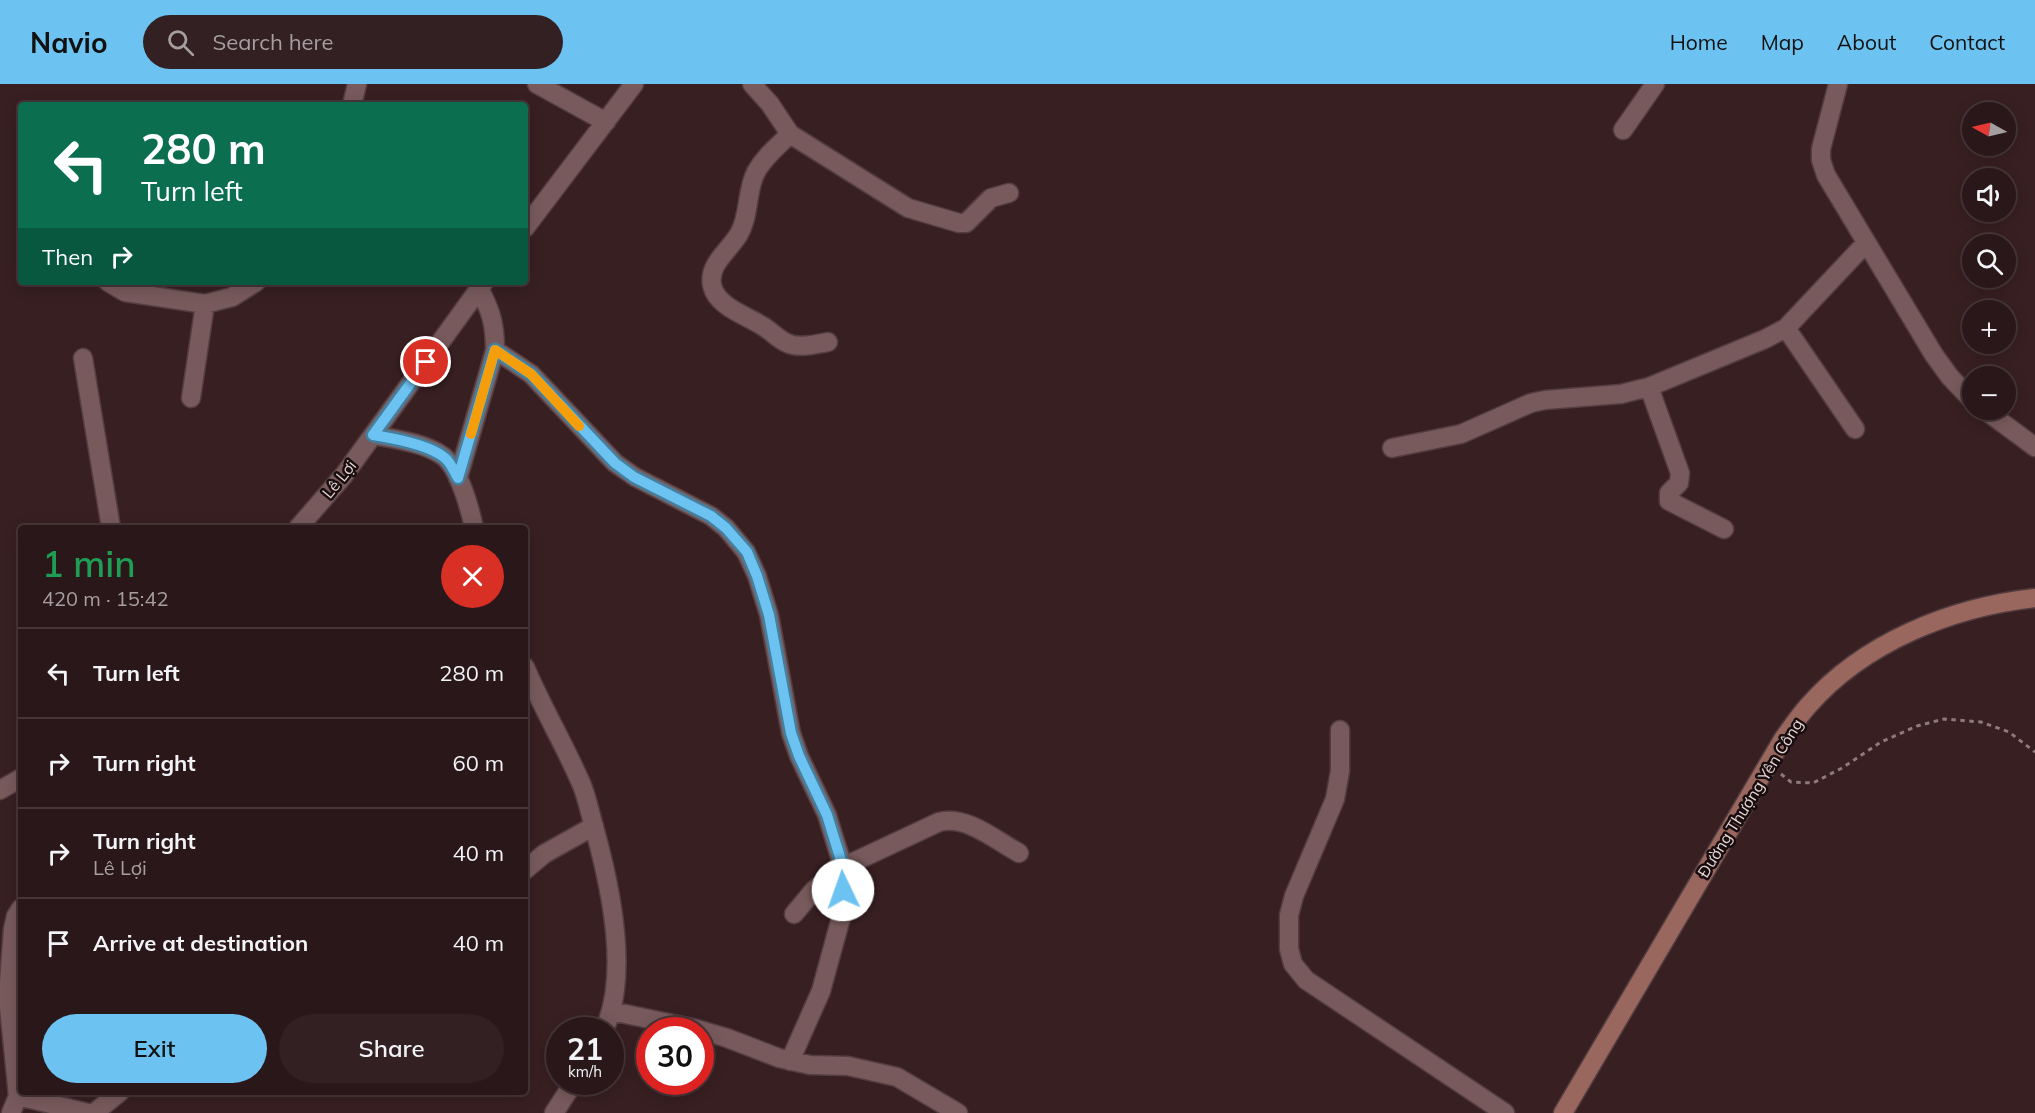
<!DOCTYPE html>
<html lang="en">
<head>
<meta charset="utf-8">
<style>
  body { margin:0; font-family:Mulish,sans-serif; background:#322023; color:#f1f3f6; height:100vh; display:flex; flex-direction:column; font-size:22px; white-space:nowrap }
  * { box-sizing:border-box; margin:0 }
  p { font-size:20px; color:#a59fa2 }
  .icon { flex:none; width:33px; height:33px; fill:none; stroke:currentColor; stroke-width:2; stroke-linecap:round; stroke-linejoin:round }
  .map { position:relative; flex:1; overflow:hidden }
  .details { position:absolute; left:18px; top:441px; width:510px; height:570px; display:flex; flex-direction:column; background:#2a171a; border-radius:6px; box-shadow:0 3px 15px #0003,0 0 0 2px #463639 }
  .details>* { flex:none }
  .top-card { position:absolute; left:18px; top:18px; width:510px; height:183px; border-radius:6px; box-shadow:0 3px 15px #0003,0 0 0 2px #463639; background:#0b6e4f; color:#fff; overflow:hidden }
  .needle { width:39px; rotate:278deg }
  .buttons { position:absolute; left:1962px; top:18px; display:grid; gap:12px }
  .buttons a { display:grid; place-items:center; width:54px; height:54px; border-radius:50%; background:#2a171a; box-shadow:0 3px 15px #0003,0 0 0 2px #463639; font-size:30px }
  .speed { position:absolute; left:546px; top:933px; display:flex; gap:12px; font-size:30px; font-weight:700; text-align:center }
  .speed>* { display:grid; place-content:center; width:78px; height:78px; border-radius:50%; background:#2a171a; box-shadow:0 3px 15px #0003,0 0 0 2px #463639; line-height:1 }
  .speed small { font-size:15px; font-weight:400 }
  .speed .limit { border:9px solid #d22; background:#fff; color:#111 }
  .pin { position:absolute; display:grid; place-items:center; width:51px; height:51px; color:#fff; margin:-26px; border:3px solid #fff; border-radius:50%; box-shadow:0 2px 6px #0007 }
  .me { position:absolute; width:66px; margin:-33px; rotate:357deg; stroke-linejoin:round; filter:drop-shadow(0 0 4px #0008) }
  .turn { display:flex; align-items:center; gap:21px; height:126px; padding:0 24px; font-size:27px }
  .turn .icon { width:78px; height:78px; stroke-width:2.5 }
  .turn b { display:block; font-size:42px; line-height:51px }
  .then { display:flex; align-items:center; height:57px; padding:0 24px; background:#0003; gap:12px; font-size:22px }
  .round { display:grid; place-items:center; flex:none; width:63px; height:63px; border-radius:32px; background:#322023 }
  .overview { display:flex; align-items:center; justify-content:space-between; height:102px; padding:0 24px }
  h1 { font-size:36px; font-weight:600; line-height:45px; color:#1e9e55 }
  .button { display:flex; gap:12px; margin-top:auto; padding:12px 24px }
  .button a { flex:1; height:69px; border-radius:36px; background:#6cc3f2; color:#111; font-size:24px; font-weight:600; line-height:69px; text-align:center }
  .button a+a { background:#322023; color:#f1f3f6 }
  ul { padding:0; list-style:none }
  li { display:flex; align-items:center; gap:18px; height:90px; padding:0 24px; border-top:2px solid #463639 }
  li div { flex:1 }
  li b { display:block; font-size:22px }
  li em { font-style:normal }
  header { display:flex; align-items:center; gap:36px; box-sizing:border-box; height:84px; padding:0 30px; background:#6cc3f2; color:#111 }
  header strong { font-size:28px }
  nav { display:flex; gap:33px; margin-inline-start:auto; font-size:21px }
  .search { width:420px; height:54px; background:#322023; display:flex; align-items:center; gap:15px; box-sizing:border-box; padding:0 21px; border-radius:33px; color:#a59fa2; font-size:22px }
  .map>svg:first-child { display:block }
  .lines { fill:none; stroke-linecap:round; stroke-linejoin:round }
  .street-casing { stroke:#533d40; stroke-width:21 }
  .secondary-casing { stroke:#533d40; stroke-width:21 }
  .path { stroke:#8f797b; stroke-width:3; stroke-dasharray:4.5 4.5; stroke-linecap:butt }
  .street { stroke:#785a5c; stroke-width:18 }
  .secondary { stroke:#99675e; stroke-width:18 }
  .route-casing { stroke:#467f9d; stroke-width:15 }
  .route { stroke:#6cc3f2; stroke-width:10 }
  .slow { stroke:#f59e0b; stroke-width:10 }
  .labels { text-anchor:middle; stroke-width:5; stroke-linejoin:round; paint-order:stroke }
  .street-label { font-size:16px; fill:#e7d5d6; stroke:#180d0e }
</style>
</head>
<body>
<header>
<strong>Navio</strong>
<div class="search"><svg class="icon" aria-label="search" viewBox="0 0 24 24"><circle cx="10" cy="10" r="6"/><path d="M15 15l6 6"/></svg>Search here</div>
<nav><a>Home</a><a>Map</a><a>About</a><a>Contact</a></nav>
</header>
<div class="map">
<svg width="2035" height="1029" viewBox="0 0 2035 1029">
  <rect width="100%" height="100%" fill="#381f22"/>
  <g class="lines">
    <defs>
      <path id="street" d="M537,0L606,38
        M752,0L770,20L790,50L908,124L959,139H966L991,114L1009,109
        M1838,0L1821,65V76L1826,91L1934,271L1950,293L1972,316
        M352,21L357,0
        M1623,46L1655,0
        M790,50C778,62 764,73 756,88C746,107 750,131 739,150C729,167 708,180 712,201C716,222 745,231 761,241C770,246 778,255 787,259C799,265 816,260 828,258
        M525,144L634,0
        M108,198L125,208L205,220L232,213L256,198
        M1786,244L1855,345
        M495,266L531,290L615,379L635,393L711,432L726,444L746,468L757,492L769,531L791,649L799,672L827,731L843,783L842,830L821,907L790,977
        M83,274L111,444
        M1649,303L1680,389L1679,399L1669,409V417L1724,445
        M191,314L205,220
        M1985,326L2035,363
        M373,351C395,355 425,359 443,372C459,384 470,425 474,444
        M1392,364L1461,350L1531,319L1545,316L1621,310L1649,303L1765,255L1786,244L1866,159
        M458,394L495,266C495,240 491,227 479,204
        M298,444L344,391L484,198
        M525,583C542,623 564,660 581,699C587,713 590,729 594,743C610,800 630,891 604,946
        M1340,646V687L1335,715L1294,812L1289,831V865L1293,880L1306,896L1505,1029
        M0,706L21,694
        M525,786L544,770L594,742
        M794,830L814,806L843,783L939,738C967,731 995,756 1019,769
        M611,927L697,945L727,954L779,974L810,981L848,982L897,993L958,1029
        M18,1012L88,1029
        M11,1029L18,1012L8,913L13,845L16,832L21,824
        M94,1029L120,1008
        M554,1029L574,998"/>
      <path id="secondary" d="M1563,1029L1783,655C1791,644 1799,632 1808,622C1864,558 1952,523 2035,514"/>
    </defs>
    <use href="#street" class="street-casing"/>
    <use href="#secondary" class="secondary-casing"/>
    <path class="path" d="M1781,690L1791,698L1813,699L1842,684L1881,658L1917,642L1944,635L1981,638L2009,648L2035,668"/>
    <use href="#street" class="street"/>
    <use href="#secondary" class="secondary"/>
  </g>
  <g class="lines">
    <defs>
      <path id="route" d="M426,278L373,351C392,354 430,361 445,374C451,379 454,387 458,394L495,266L531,290L615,379L634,393L711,432L726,444L747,468L757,492L769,531L791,649L799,672L827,731L843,783V806"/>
    </defs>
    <use href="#route" class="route-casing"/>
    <use href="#route" class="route"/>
    <path class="slow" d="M471,350L495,266L531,290L579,342"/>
  </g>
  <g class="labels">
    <g class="street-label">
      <text transform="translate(339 395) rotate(-51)" y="6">Lê Lợi</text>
      <text transform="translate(1750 714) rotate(-58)" y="6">Đường Thượng Yên Công</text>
    </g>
  </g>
</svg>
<div class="buttons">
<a><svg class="needle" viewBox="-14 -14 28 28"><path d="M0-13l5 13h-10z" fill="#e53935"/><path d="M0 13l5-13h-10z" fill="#a59fa2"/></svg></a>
<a><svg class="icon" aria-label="sound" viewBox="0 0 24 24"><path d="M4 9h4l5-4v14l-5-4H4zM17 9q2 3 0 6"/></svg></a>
<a><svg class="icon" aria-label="search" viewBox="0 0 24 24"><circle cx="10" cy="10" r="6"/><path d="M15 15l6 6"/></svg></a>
<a>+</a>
<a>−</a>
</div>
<div class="speed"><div>21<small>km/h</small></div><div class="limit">30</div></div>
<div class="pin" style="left:426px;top:278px;background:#d93025"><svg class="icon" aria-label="arrive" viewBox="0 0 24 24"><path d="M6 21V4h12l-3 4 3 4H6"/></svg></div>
<svg class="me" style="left:843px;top:806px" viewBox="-20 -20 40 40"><circle r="19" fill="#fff"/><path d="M0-13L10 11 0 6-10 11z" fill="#6cc3f2"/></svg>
<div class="top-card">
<div class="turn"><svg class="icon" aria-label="left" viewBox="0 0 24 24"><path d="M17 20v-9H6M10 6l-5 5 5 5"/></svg><div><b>280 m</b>Turn left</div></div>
<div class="then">Then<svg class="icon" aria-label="right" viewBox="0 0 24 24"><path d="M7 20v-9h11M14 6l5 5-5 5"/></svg></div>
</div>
<section class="details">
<div class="overview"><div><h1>1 min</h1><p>420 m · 15:42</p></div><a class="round" style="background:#d93025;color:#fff"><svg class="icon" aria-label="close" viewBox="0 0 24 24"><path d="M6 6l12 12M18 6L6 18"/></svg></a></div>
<ul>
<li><svg class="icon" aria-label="left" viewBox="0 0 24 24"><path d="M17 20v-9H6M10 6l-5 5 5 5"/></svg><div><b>Turn left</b></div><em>280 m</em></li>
<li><svg class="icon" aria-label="right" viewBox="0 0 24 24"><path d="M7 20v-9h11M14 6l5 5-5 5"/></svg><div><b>Turn right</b></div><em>60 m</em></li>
<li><svg class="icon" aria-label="right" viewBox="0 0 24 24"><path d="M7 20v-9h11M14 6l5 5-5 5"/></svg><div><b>Turn right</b><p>Lê Lợi</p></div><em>40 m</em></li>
<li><svg class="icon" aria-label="arrive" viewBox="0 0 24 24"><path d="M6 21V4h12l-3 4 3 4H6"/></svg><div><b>Arrive at destination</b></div><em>40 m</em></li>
</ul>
<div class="button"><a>Exit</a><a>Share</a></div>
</section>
</div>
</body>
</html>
